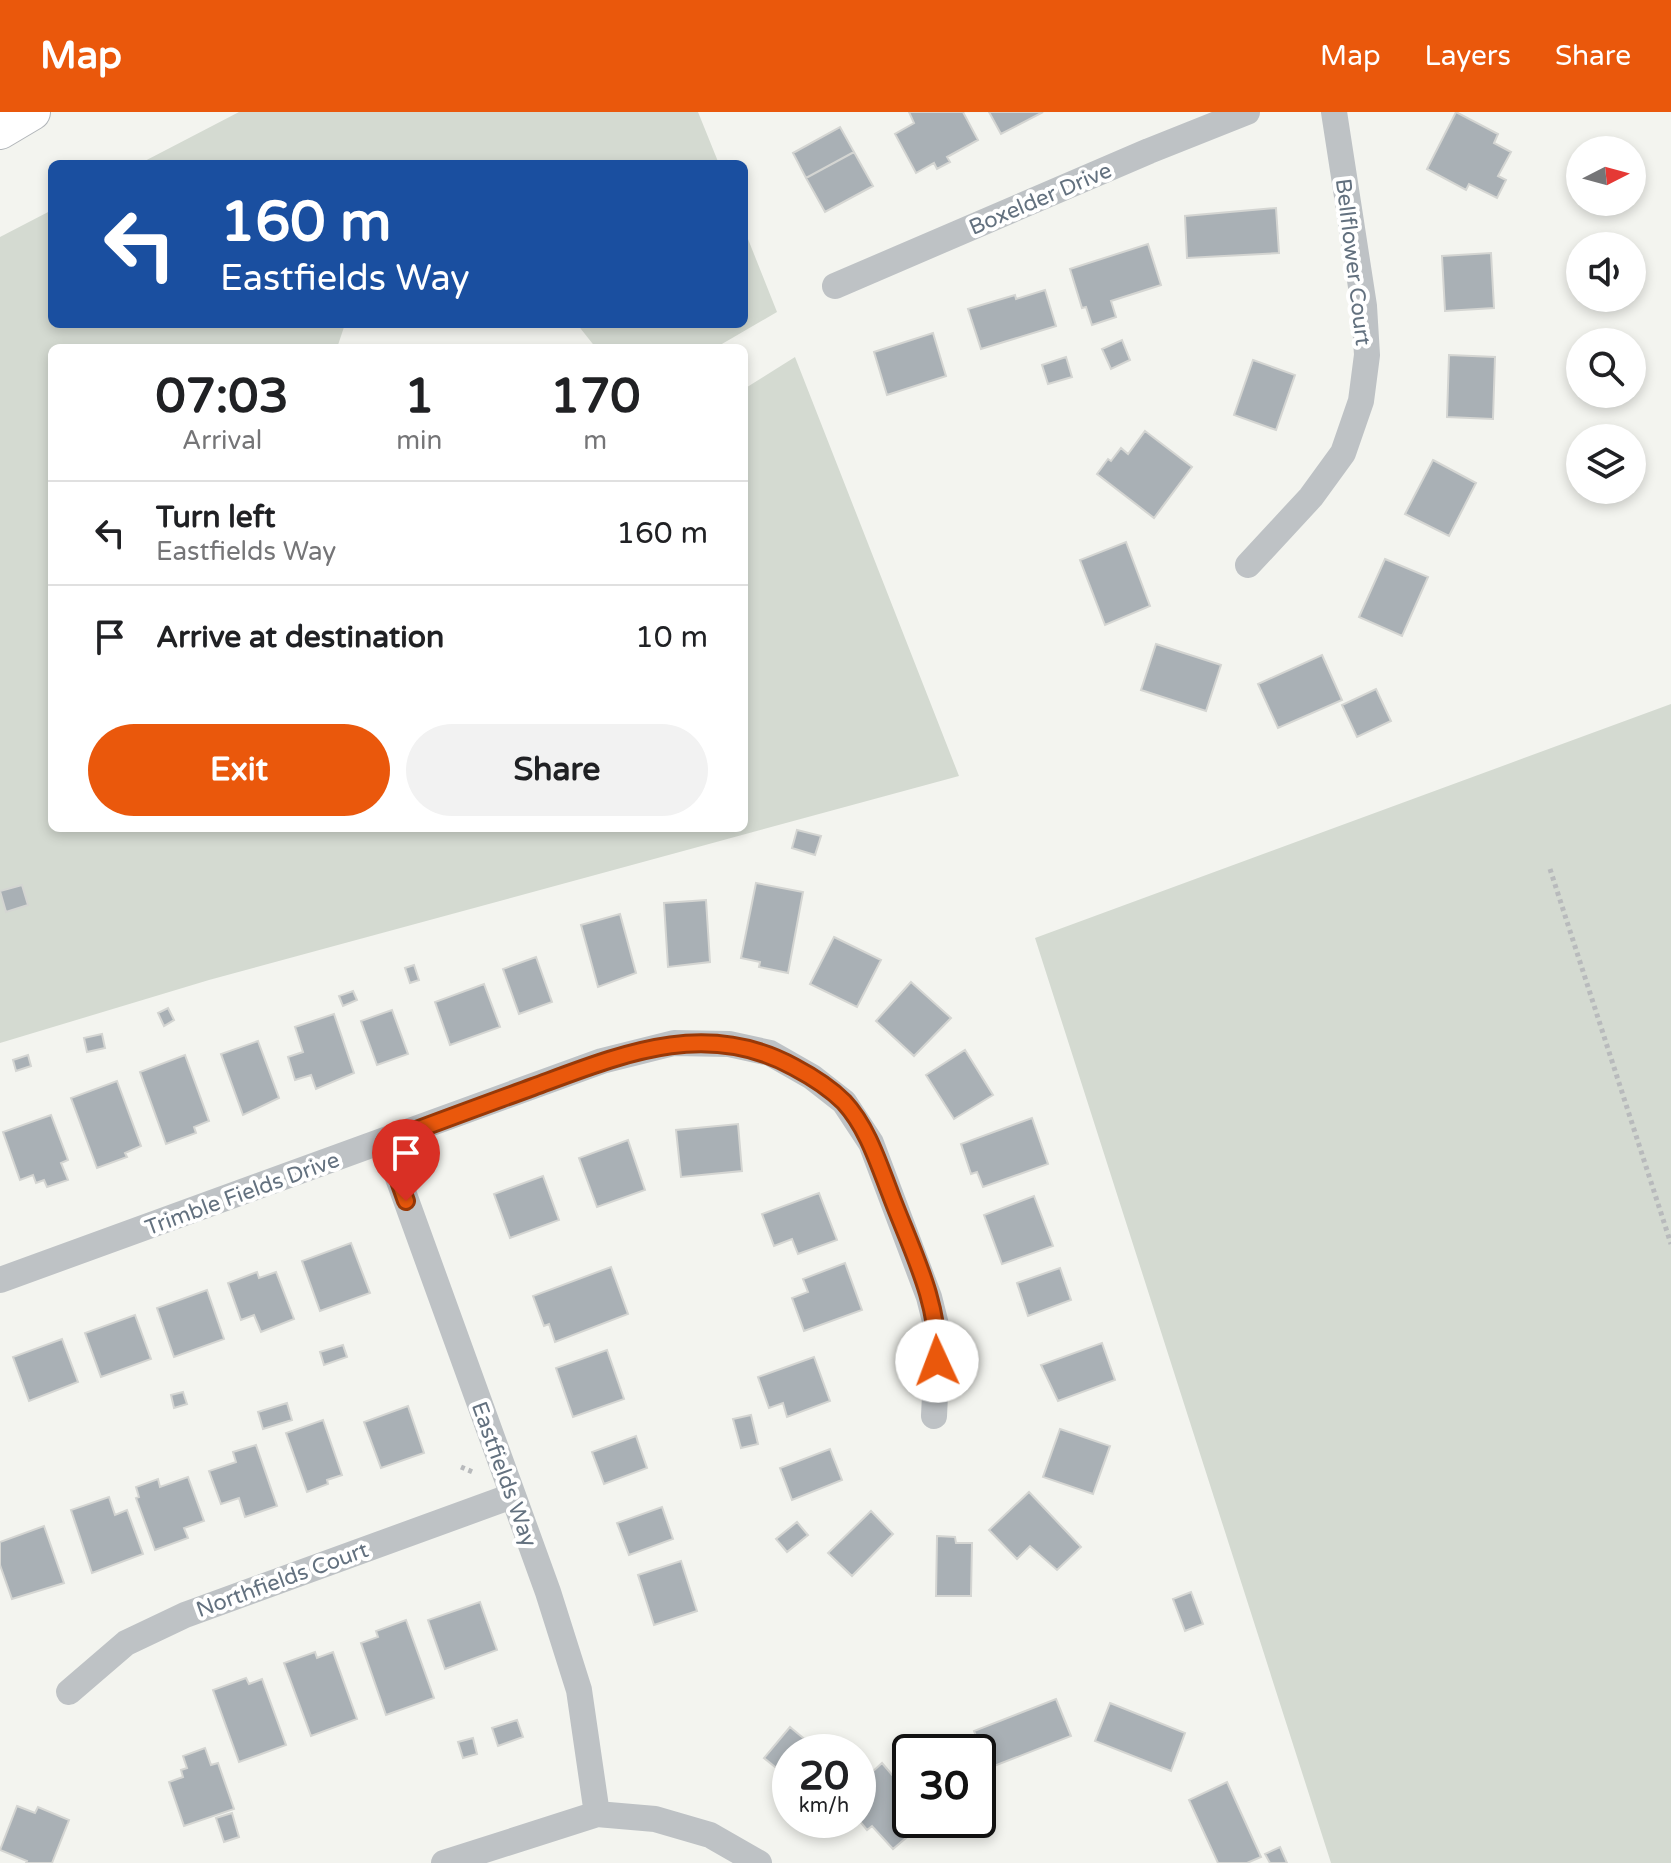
<!DOCTYPE html>
<html lang="en">
<head>
<meta charset="utf-8">
<style>
  body { margin:0; font-family:"Varela Round",sans-serif; background:#f2f2f2; color:#202124; height:100vh; display:flex; flex-direction:column; font-size:30px; white-space:nowrap }
  * { box-sizing:border-box; margin:0 }
  p { font-size:26px; color:#757577 }
  .icon { flex:none; width:44px; height:44px; fill:none; stroke:currentColor; stroke-width:2; stroke-linecap:round; stroke-linejoin:round }
  .map { position:relative; flex:1; overflow:hidden }
  .side { position:absolute; left:48px; top:232px; width:700px; height:488px; display:flex; flex-direction:column; background:#fff; border-radius:12px; box-shadow:0 4px 12px #0003 }
  .side>* { flex:none }
  .banner { position:absolute; left:48px; top:48px; width:700px; height:168px; border-radius:12px; box-shadow:0 4px 12px #0003; background:#1a4fa0; color:#fff; overflow:hidden }
  .needle { width:52px; rotate:84deg }
  .buttons { position:absolute; left:1566px; top:24px; display:grid; gap:16px }
  .buttons a { display:grid; place-items:center; width:80px; height:80px; border-radius:50%; background:#fff; box-shadow:0 4px 12px #0003; font-size:40px }
  .speed { position:absolute; left:772px; top:1622px; display:flex; gap:16px; font-size:40px; font-weight:700; text-align:center }
  .speed>* { display:grid; place-content:center; width:104px; height:104px; border-radius:50%; background:#fff; box-shadow:0 4px 12px #0003; line-height:1 }
  .speed small { font-size:20px; font-weight:400 }
  .speed .limit { border:4px solid #111; border-radius:12px; background:#fff; color:#111 }
  .pin { position:absolute; display:grid; place-items:center; width:68px; height:68px; color:#fff; margin:-82px -34px; border-radius:50% 50% 50% 0; rotate:-45deg; box-shadow:0 0 8px #0007 }
  .pin .icon { rotate:45deg }
  .me { position:absolute; width:88px; margin:-44px; rotate:358deg; stroke-linejoin:round; filter:drop-shadow(0 0 6px #0008) }
  .turn { display:flex; align-items:center; gap:28px; height:168px; padding:0 40px; font-size:36px }
  .turn .icon { width:104px; height:104px; stroke-width:2.5 }
  .turn b { display:block; font-size:56px; line-height:68px }
  .eta { display:flex; justify-content:space-evenly; align-items:center; height:136px; text-align:center }
  .eta b { font-size:48px; font-weight:700; line-height:56px }
  .button { display:flex; gap:16px; margin-top:auto; padding:16px 40px }
  .button a { flex:1; height:92px; border-radius:48px; background:#ea580c; color:#fff; font-size:32px; font-weight:700; line-height:92px; text-align:center }
  .button a+a { background:#f2f2f2; color:#202124 }
  ul { padding:0; list-style:none }
  li { display:flex; align-items:center; gap:24px; height:104px; padding:0 40px; border-top:2px solid #e0e0e0 }
  li div { flex:1 }
  li b { display:block; font-size:30px }
  li em { font-style:normal }
  header { display:flex; align-items:center; gap:48px; box-sizing:border-box; height:112px; padding:0 40px; background:#ea580c; color:#fff }
  header strong { font-size:38px }
  nav { display:flex; gap:44px; margin-inline-start:auto; font-size:28px }
  .map>svg:first-child { display:block }
  .green { fill:#d4dad1 }
  .building { fill:#a9b0b5; stroke:#d4d5d2; stroke-width:2 }
  .lines { fill:none; stroke-linecap:round; stroke-linejoin:round }
  .secondary-casing { stroke:#b1b5b9; stroke-width:38 }
  .path { stroke:#b8babc; stroke-width:5; stroke-dasharray:4 4; stroke-linecap:butt }
  .minor { stroke:#bec2c5; stroke-width:26 }
  .secondary { stroke:#fff; stroke-width:36 }
  .route-casing { stroke:#983908; stroke-width:20 }
  .route { stroke:#ea580c; stroke-width:14 }
  .labels { text-anchor:middle; stroke-width:8; stroke-linejoin:round; paint-order:stroke }
  .street-label { font-size:22px; fill:#63717f; stroke:#fff }
</style>
</head>
<body>
<header>
<strong>Map</strong>
<nav><a>Map</a><a>Layers</a><a>Share</a></nav>
</header>
<div class="map">
<svg width="1671" height="1751" viewBox="0 0 1671 1751">
  <rect width="100%" height="100%" fill="#f3f4ef"/>
  <path class="green" d="M239,0H698L719,52H139Z
    M52,98V212H345L337,236H52V716H744V277L795,245L959,664L209,868L0,931V125Z
    M744,117L777,200L715,236H596L577,212H744Z
    M1671,592V1751H1331L1035,826Z"/>
  <path class="building" d="M909,0H963L978,28L947,45L950,50L937,57L934,51L916,61L895,22L914,11Z
    M989,0H1043L1001,22Z
    M1456,0L1498,22L1494,31L1511,40L1498,64L1506,68L1497,86L1469,72L1466,78L1427,57Z
    M840,15L854,40L806,66L793,41Z
    M854,40L873,74L825,100L806,66Z
    M1276,96L1279,141L1187,146L1185,104Z
    M1148,132L1161,173L1111,189L1116,205L1092,213L1086,195L1082,196L1070,157Z
    M1491,141L1494,196L1445,199L1442,144Z
    M1045,178L1056,214L981,237L968,197L1015,183L1016,187Z
    M933,221L946,264L887,283L874,240Z
    M1122,228L1130,248L1111,257L1102,237Z
    M1449,243L1495,245L1493,307L1447,305Z
    M1066,245L1072,265L1048,272L1042,253Z
    M1253,248L1295,263L1276,318L1234,303Z
    M1145,319L1192,355L1154,406L1097,362L1108,347L1111,349L1121,336L1128,342Z
    M1433,348L1476,371L1449,424L1405,402Z
    M1126,430L1150,494L1105,513L1080,448Z
    M1385,447L1428,465L1402,524L1359,505Z
    M1156,532L1221,553L1206,599L1141,578Z
    M1322,543L1342,588L1278,616L1258,572Z
    M1376,577L1391,609L1357,625L1342,593Z
    M797,718L821,724L815,743L792,736Z
    M756,771L803,780L788,861L759,855L760,850L741,846Z
    M22,773L28,793L6,800L0,779Z
    M706,788L710,850L668,855L664,791Z
    M620,802L636,861L598,875L581,813Z
    M834,825L881,848L857,895L810,872Z
    M536,845L552,890L519,902L503,857Z
    M414,853L419,868L410,871L405,856Z
    M911,870L951,906L914,944L876,909Z
    M484,872L500,915L450,933L435,890Z
    M353,879L357,888L343,894L339,884Z
    M168,896L174,908L164,914L158,901Z
    M392,898L408,942L377,953L361,909Z
    M334,902L354,961L316,977L311,963L295,968L288,945L303,940L295,915Z
    M102,922L105,936L87,940L84,926Z
    M258,929L279,986L243,1003L221,942Z
    M965,938L993,983L954,1007L926,963Z
    M28,943L31,954L16,959L13,948Z
    M185,943L209,1009L194,1015L196,1021L166,1032L140,960Z
    M117,969L141,1034L125,1041L127,1045L97,1056L71,986Z
    M51,1003L68,1048L61,1051L68,1068L47,1075L44,1068L36,1071L33,1063L20,1068L3,1020Z
    M1032,1006L1048,1052L983,1075L977,1060L971,1062L961,1032Z
    M738,1012L742,1059L681,1065L676,1018Z
    M628,1028L645,1078L597,1095L579,1046Z
    M543,1064L559,1108L510,1126L494,1082Z
    M819,1081L837,1128L798,1142L792,1127L774,1134L762,1102Z
    M1034,1084L1053,1134L1002,1152L984,1103Z
    M351,1131L370,1181L320,1199L302,1149Z
    M845,1151L862,1198L804,1219L792,1186L808,1180L803,1167Z
    M611,1155L628,1202L555,1230L549,1212L544,1214L533,1184Z
    M1060,1156L1071,1188L1028,1204L1017,1171Z
    M257,1160L259,1166L276,1160L294,1207L261,1220L254,1203L241,1208L228,1171Z
    M207,1178L224,1227L174,1245L157,1196Z
    M135,1203L151,1247L101,1265L85,1221Z
    M62,1227L78,1270L29,1289L13,1245Z
    M1102,1231L1115,1268L1058,1289L1041,1253Z
    M343,1233L347,1245L324,1253L320,1240Z
    M607,1238L624,1287L573,1305L556,1256Z
    M814,1245L830,1289L787,1305L783,1291L769,1296L758,1265Z
    M183,1280L187,1292L174,1296L171,1283Z
    M287,1291L292,1308L263,1317L258,1300Z
    M408,1294L424,1341L381,1356L364,1310Z
    M751,1303L758,1332L741,1336L733,1307Z
    M323,1308L342,1363L327,1368L328,1372L307,1380L286,1321Z
    M1060,1317L1110,1334L1093,1382L1043,1365Z
    M636,1324L647,1356L604,1372L592,1340Z
    M256,1333L277,1394L245,1405L239,1386L221,1392L209,1359L236,1350L233,1340Z
    M830,1337L842,1368L792,1388L780,1356Z
    M188,1365L204,1409L184,1416L188,1426L155,1438L136,1386L139,1385L136,1375L158,1367L160,1375Z
    M1029,1380L1081,1435L1057,1458L1030,1434L1017,1447L989,1418Z
    M109,1385L115,1403L127,1398L143,1442L92,1461L71,1398Z
    M662,1395L673,1427L629,1443L617,1411Z
    M871,1399L893,1422L852,1464L828,1441Z
    M797,1410L808,1423L787,1440L776,1427Z
    M44,1414L64,1471L12,1487L0,1453V1430Z
    M937,1424L955,1425L956,1431H972L971,1484H936Z
    M681,1449L697,1499L654,1513L638,1463Z
    M1191,1480L1203,1512L1185,1519L1173,1487Z
    M480,1490L497,1538L445,1557L428,1508Z
    M406,1508L434,1586L386,1603L361,1531L378,1525L376,1519Z
    M315,1540L317,1546L333,1540L357,1607L311,1624L284,1551Z
    M246,1566L249,1572L262,1567L286,1633L239,1650L213,1578Z
    M1056,1587L1071,1624L989,1656L974,1619Z
    M1110,1591L1185,1621L1171,1659L1095,1629Z
    M517,1608L523,1625L498,1634L492,1616Z
    M790,1615L820,1640H790V1667L764,1646Z
    M473,1626L477,1642L463,1646L458,1630Z
    M205,1636L211,1653L218,1651L234,1697L184,1714L169,1670L183,1665L181,1658L187,1656L183,1644Z
    M882,1651L910,1684V1708H917L921,1713L893,1737L872,1714L867,1718L858,1707V1673Z
    M1227,1670L1261,1745L1247,1751H1218L1189,1688Z
    M17,1694L35,1701L38,1695L69,1708L52,1751H26L27,1749L0,1738Z
    M232,1701L239,1725L224,1730L216,1706Z
    M1280,1735L1287,1751H1270L1265,1742Z"/>
  <g class="lines">
    <defs>
      <path id="secondary" d="M0,19L32,0"/>
    </defs>
    <use href="#secondary" class="secondary-casing"/>
    <path class="path" d="M1550,757L1671,1132
      M461,1355L475,1361"/>
    <path class="minor" d="M835,174L1149,39L1247,0
      M1248,453L1311,385L1343,341L1361,289L1367,243L1364,194L1334,0
      M385,1030L548,1480L579,1578L597,1702
      M0,1168L602,949L674,931L729,932L770,941L812,965L844,990L871,1031L929,1185L938,1221L934,1304
      M69,1580L126,1531L185,1503L512,1384
      M444,1751L597,1702L655,1707L710,1723L759,1751"/>
    <use href="#secondary" class="secondary"/>
  </g>
  <g class="lines">
    <defs>
      <path id="route" d="M406,1089L385,1030C434,1011 484,993 533,975C620,943 705,906 794,955C811,964 830,976 844,990C867,1015 878,1050 890,1081C910,1135 940,1190 937,1249"/>
    </defs>
    <use href="#route" class="route-casing"/>
    <use href="#route" class="route"/>
  </g>
  <g class="labels">
    <g class="street-label">
      <text transform="translate(1040 86) rotate(-23)" y="8">Boxelder Drive</text>
      <text transform="translate(1354 150) rotate(83)" y="8">Bellflower Court</text>
      <text transform="translate(242 1081) rotate(-20)" y="8">Trimble Fields Drive</text>
      <text transform="translate(505 1362) rotate(70)" y="8">Eastfields Way</text>
      <text transform="translate(282 1467) rotate(-20)" y="8">Northfields Court</text>
    </g>
  </g>
</svg>
<div class="buttons">
<a><svg class="needle" viewBox="-14 -14 28 28"><path d="M0-13l5 13h-10z" fill="#e53935"/><path d="M0 13l5-13h-10z" fill="#757577"/></svg></a>
<a><svg class="icon" aria-label="sound" viewBox="0 0 24 24"><path d="M4 9h4l5-4v14l-5-4H4zM17 9q2 3 0 6"/></svg></a>
<a><svg class="icon" aria-label="search" viewBox="0 0 24 24"><circle cx="10" cy="10" r="6"/><path d="M15 15l6 6"/></svg></a>
<a><svg class="icon" aria-label="layers" viewBox="0 0 24 24"><path d="M12 4l9 5-9 5-9-5zM3 14l9 5 9-5"/></svg></a>
</div>
<div class="speed"><div>20<small>km/h</small></div><div class="limit">30</div></div>
<div class="pin" style="left:406px;top:1089px;background:#d93025"><svg class="icon" aria-label="arrive" viewBox="0 0 24 24"><path d="M6 21V4h12l-3 4 3 4H6"/></svg></div>
<svg class="me" style="left:937px;top:1249px" viewBox="-20 -20 40 40"><circle r="19" fill="#fff"/><path d="M0-13L10 11 0 6-10 11z" fill="#ea580c"/></svg>
<div class="banner">
<div class="turn"><svg class="icon" aria-label="left" viewBox="0 0 24 24"><path d="M17 20v-9H6M10 6l-5 5 5 5"/></svg><div><b>160 m</b>Eastfields Way</div></div>
</div>
<section class="side">
<div class="eta">
<div><b>07:03</b><p>Arrival</p></div>
<div><b>1</b><p>min</p></div>
<div><b>170</b><p>m</p></div>
</div>
<ul>
<li><svg class="icon" aria-label="left" viewBox="0 0 24 24"><path d="M17 20v-9H6M10 6l-5 5 5 5"/></svg><div><b>Turn left</b><p>Eastfields Way</p></div><em>160 m</em></li>
<li><svg class="icon" aria-label="arrive" viewBox="0 0 24 24"><path d="M6 21V4h12l-3 4 3 4H6"/></svg><div><b>Arrive at destination</b></div><em>10 m</em></li>
</ul>
<div class="button"><a>Exit</a><a>Share</a></div>
</section>
</div>
</body>
</html>
